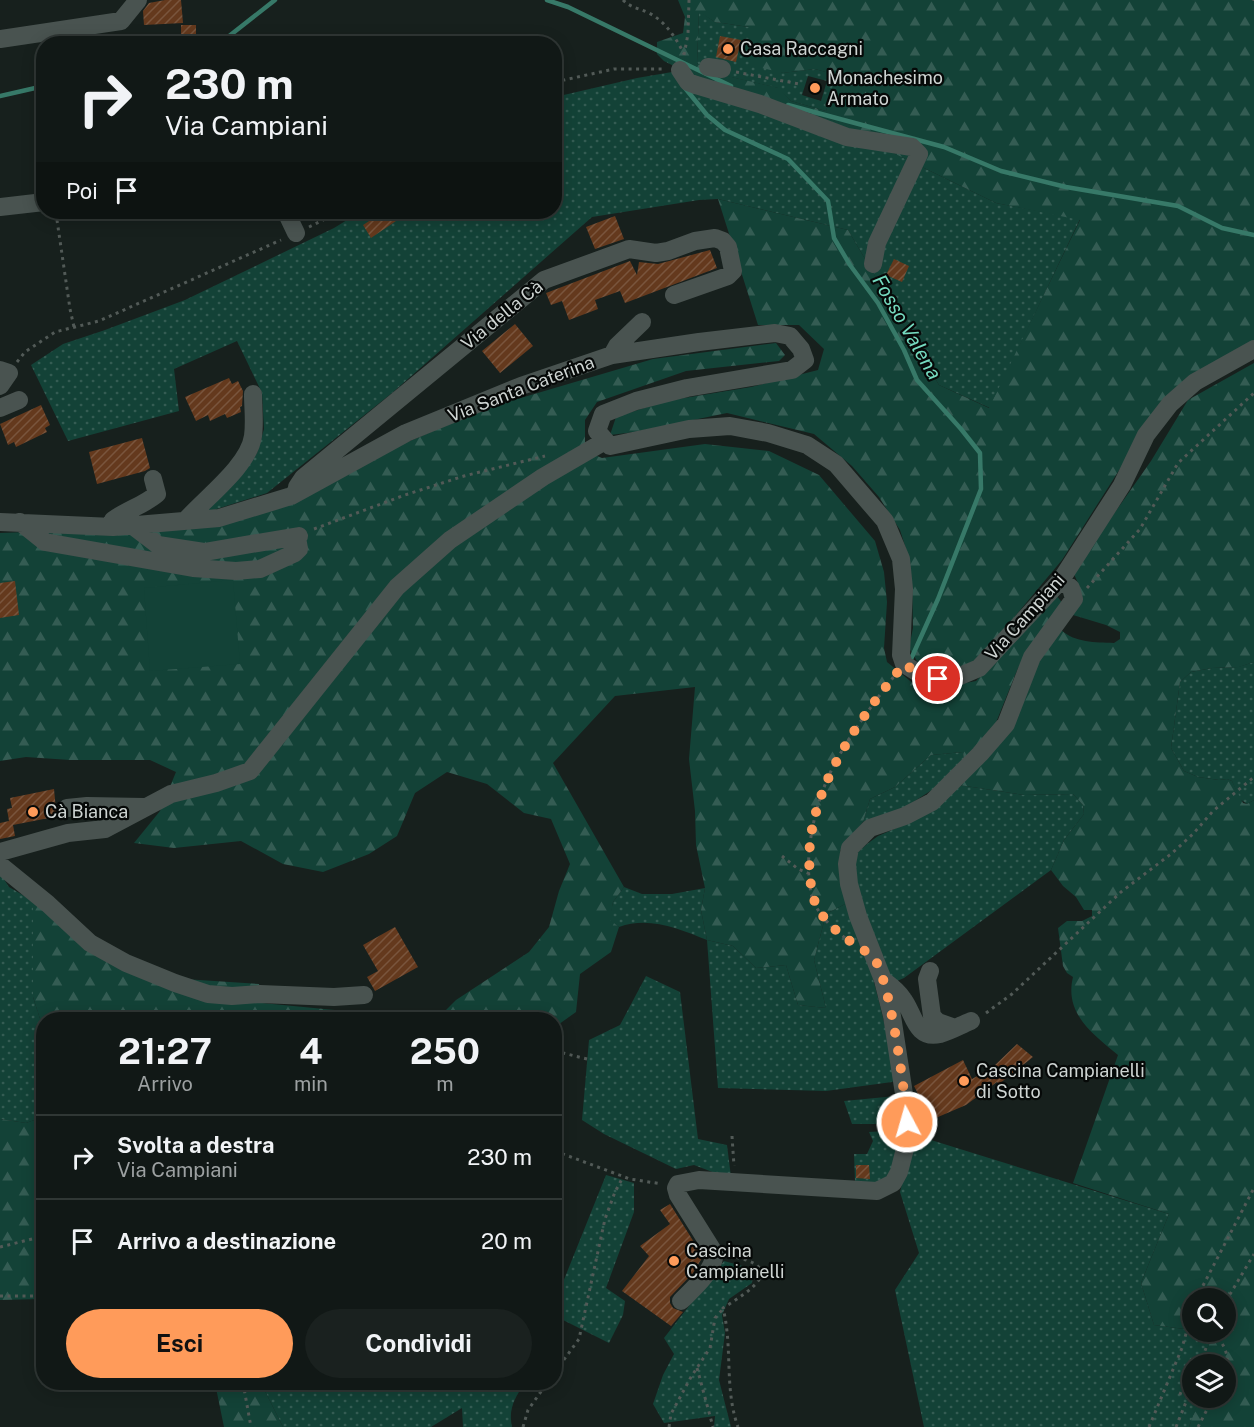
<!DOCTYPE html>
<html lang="it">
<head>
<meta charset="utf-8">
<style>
  body { margin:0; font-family:"Public Sans",sans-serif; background:#1a211f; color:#f1f3f6; height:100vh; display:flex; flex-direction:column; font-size:22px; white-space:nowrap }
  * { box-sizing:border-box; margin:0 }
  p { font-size:20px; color:#9ca0a1 }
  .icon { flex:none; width:33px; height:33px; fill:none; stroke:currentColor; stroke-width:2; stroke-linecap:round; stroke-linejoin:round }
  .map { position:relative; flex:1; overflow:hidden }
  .side { position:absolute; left:36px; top:1012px; width:526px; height:378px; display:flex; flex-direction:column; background:#111816; border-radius:24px; box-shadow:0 3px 15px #0003,0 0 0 2px #303735 }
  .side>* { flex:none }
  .guide { position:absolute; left:36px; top:36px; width:526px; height:183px; border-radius:24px; box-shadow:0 3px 15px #0003,0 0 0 2px #303735; background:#111816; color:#f1f3f6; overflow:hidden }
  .buttons { position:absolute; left:1182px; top:1288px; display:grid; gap:12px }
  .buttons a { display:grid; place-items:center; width:54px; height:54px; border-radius:50%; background:#111816; box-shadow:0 3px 15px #0003,0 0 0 2px #303735; font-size:30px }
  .pin { position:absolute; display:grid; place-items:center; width:51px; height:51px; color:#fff; margin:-26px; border:3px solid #fff; border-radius:50%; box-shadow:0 2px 6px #0007 }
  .me { position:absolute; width:66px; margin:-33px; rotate:354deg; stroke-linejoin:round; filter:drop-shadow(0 0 4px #0008) }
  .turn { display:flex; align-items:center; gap:21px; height:126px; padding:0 30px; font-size:27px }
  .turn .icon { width:78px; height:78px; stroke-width:2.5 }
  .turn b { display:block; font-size:42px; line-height:51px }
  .then { display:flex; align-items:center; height:57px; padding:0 30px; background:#0003; gap:12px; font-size:22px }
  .eta { display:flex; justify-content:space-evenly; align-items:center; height:102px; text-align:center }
  .eta b { font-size:36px; font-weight:700; line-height:42px }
  .primary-button { display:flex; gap:12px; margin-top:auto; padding:12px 30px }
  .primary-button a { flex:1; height:69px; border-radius:36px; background:#ff9b5a; color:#111; font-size:24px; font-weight:700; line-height:69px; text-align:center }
  .primary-button a+a { background:#1a211f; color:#f1f3f6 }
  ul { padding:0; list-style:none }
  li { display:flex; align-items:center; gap:18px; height:84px; padding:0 30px; border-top:2px solid #303735 }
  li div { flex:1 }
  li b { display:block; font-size:22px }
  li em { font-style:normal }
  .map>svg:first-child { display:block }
  .grass { fill:url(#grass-dots); fill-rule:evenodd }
  .forest { fill:url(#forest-firs); fill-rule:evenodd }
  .pitch { fill:#134237 }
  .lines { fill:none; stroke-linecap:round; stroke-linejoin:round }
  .stream { stroke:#377968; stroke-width:4.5 }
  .building { fill:url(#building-hatch) }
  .path { stroke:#525a57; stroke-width:3; stroke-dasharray:3 4.5; stroke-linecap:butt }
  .minor { stroke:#495350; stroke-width:18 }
  .route { stroke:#ff9b5a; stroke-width:10; stroke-dasharray:0 18 }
  .poi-dot { fill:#ff9b5a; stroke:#060908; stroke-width:2 }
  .labels { text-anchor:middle; stroke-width:4.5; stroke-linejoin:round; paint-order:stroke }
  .poi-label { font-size:18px; fill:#ced4d2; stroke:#060908; text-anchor:start }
  .street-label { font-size:18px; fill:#ced4d2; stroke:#060908 }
  .water-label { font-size:20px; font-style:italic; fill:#75dabf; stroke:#060908 }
</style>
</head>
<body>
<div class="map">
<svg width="1254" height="1427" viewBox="0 0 1254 1427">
  <defs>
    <pattern id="grass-dots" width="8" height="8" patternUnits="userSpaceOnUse" patternTransform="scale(1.5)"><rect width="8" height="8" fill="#134237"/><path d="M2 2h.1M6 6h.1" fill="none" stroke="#345c53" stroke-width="1.8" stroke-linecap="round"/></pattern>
    <pattern id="forest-firs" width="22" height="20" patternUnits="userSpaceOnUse" patternTransform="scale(1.5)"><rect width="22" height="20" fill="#134237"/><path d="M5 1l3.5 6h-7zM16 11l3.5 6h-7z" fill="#345c53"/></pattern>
    <pattern id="building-hatch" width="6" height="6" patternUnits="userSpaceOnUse" patternTransform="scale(1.5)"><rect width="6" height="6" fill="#64391d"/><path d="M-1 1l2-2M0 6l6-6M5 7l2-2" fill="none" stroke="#79553d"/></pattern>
  </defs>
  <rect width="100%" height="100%" fill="#17201d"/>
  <path class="grass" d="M699,11L715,22L749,27L782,73L815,69L837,75L826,111L791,101L778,88L709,72L697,63ZM808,76L827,81L821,101L802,95Z
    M672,72L850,132L996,203L1080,219L990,408L939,385L848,230L718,199L699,200L592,217L392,393L267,493L201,514L234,481L257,453L264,429L262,393L237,341L174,369L179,411L68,441L31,365L63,344L105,330L185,300L334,228L360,212H555V97L637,78Z
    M1254,662V800L1247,804L1240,799L1232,781L1227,779L1219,780L1198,777L1184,771L1171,748L1180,682L1191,672L1212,668L1238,667Z
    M963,752L964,762L938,786L904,808L863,822L870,799L895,787L931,755Z
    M959,785L1024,795L1073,794L1083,805L1084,814L1064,840L1051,870L904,978L890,984L852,880L853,857L867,844L878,836L915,820Z
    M0,873L9,887L33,901V997L43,1028L44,1103L37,1119L26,1123L0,1119Z
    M624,887L642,894H672L705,888L701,910L707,940L733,946L756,968L786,965L798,1005L826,1008L814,960L826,914L847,903C871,959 884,1019 896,1079L892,1082L826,1091L718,1088L707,940C679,929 649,916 619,927L609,920L613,902Z
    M646,976L680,992L698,1139L727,1145L731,1177L855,1181L854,1154H867L873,1141L869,1132L885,1131L884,1124H852L844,1101L896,1096C901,1116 905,1161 893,1178C889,1183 881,1185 875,1186L731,1177L723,1176L694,1165L676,1169L604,1134L582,1120L589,1040L620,1025Z
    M917,1126L931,1140L1169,1214L1141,1283L1154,1325L1192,1330V1332L1214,1333L1207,1349L1204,1365H1192V1398H1199V1400L1189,1427H924L895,1290L919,1253L900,1192L911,1149L912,1127Z
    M606,1175L634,1183V1212L606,1288L625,1301L623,1315L609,1343L555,1316V1302Z
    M724,1261L750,1268L753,1275L752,1283L729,1299L722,1315L725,1333L719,1380L731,1427H714L715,1416L664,1423L653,1404L663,1375L674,1354L664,1338Z
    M263,1383H525C515,1397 508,1409 512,1427H463L462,1408L431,1427H283L265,1391Z"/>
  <path class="forest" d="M678,0H1254V340L1165,398L1062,560L981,657L954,671L922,669L909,648L913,628L912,581L908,555L900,530L879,497L852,466L814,434L727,413L635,432L610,435L616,417L666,401L751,387L818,370L824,349L799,325H758L718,199L848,230L939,385L989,408L1080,220L996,203L850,132L711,85L664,61L657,54V42L683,33L685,17ZM699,12L715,22L749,27L750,65L783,73L815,69L836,75L826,111L791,101L779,88L710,72L697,63Z
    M776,343L785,355L779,361L686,371L597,402L585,420V451L602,458L705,444L769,451L819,475L875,541L884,572L887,602L884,648L887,662L915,685L945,687L976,681L1056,595L1064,605L1018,668L995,725L964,762L963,752L931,755L895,787L870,799L863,822L840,851L847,903L826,914L814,960L826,1008L798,1005L786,965L756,968L733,946L707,940L701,910L705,888L696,845L695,811L689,759L695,687L615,696L553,763L624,887L613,902L610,920L619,927L611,952L580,974L576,1012L555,1027V1020H436L456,1000L529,952L549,927L559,891L570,864L551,819L524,813L487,784L447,772L415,793L397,836L369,854L323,872L283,864L241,841L174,848L134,843L160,811L176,772L150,760H70L26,757L0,761V533L214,525L487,408L653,359Z
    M1254,363V662L1239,667L1212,668L1191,672L1180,682L1171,748L1184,771L1198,777L1219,780L1227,779L1232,781L1243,803L1247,804L1254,800V1427H1189L1199,1398H1226V1365H1204L1207,1349L1214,1334L1205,1332H1226V1299H1192V1330L1154,1325L1141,1283L1169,1214L1073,1183L1118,1055C1093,1034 1064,1014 1073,977L1067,973L1063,966L1058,928L1067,921H1082L1092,916V910H1084L1076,897L1063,886L1051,870L1064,840L1084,814L1083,805L1073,794L1024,795L959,785L1036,660L1061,630C1076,643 1094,642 1114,643L1120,639V632L1106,625L1073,615L1081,602L1078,583L1073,572L1151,461L1188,400Z
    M33,901L111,961L184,979L259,984L262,1003L345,1011L343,1020H44L43,1028L33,997Z
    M43,1103V1299L0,1300V1119L26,1123L37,1119Z
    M215,1383H263L265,1391L283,1427H224Z"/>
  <path class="pitch" d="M233,580L240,664L150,671L144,588Z"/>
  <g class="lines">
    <path class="stream" d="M547,0L568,7L731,86
      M219,44L275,0
      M685,88L707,115L725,130L788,159L828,201L834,238L850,265L878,303L904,350L917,380L961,429L980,453L981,489L938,599L911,659
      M0,96L44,86
      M788,105L944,147L1001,171L1066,187L1178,206L1222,228L1254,235"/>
  </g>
  <path class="building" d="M165,0H181L183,23L144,25L143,11L149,3Z
    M181,25H196V38L181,39Z
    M720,36L741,40L736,62L716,57Z
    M383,212H390L396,221L371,238L363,225Z
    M615,216L624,239L595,249L586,227Z
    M710,250L717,268L625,303L620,291L595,300L598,309L569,320L562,301L551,305L546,293L630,261L637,275L639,262L658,264Z
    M894,259L909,266L902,282L886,275Z
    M515,324L533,346L500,373L482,351Z
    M229,378L232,384L238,381L243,391L242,406L240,407L241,412L227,418L225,414L210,421L208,415L196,421L185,397Z
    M41,405L50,425L45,428L47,432L16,447L14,442L8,445L0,424Z
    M142,438L150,468L145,471L97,484L89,452Z
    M15,581L19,615L0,618V583Z
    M54,789L56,810L59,816L13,825L15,836L0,839V823L9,821L7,809L12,808L10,798Z
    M395,927L418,967L375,991L367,977L378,971L363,945Z
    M1017,1044L1033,1057L999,1084L997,1082L966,1105L931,1120L914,1086L963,1060L972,1079L993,1067Z
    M856,1165H869L870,1179L856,1178Z
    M670,1204L699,1250L697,1252L702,1258L693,1273L670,1297V1303L673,1308L683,1312L671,1326L622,1291L649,1256L640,1246L670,1224L660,1210Z"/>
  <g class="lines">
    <path class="path" d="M623,0C631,8 639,8 649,13C666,22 676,38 684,54
      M1254,0V1
      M684,55L688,34L689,0
      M736,72L799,84
      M555,82L614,69H666
      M411,212L413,215
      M57,220L70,309L74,327
      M309,227L339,212
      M17,362L25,352L55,332L99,321L281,240
      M314,529L405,495L464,476L545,456
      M1087,588L1140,529L1178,463L1254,393
      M782,856L798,869L810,874
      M851,942C835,931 818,916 812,897C802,858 815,802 833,767C850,734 873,704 895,675
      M279,1012L300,1020
      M986,1013L1012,994L1121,892L1171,854L1193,834L1213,811L1254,777
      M555,1051L591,1060
      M732,1136L734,1166
      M555,1151L630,1179L662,1184
      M0,1247L44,1236
      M729,1256C789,1266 752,1290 723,1308C733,1348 724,1388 738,1427
      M0,1296H44
      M1196,1299L1254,1188
      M1226,1301L1254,1254
      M1212,1333C1224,1342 1230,1355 1226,1370
      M1200,1365L1211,1334
      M697,1368L713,1427
      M555,1372L579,1339L605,1219L615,1192L623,1177
      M243,1383L251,1427
      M1179,1393L1189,1397
      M523,1427L528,1410L547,1383
      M669,1427L671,1414L691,1377L710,1348L715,1318L723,1309
      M1149,1427L1182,1348L1192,1312
      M1176,1427L1192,1387
      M1198,1427L1213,1398"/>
    <path class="minor" d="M0,39L121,21L138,0
      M708,67L722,69
      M680,70L688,82L696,85L760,104L847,137L912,147L919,154L877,243L873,264
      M0,207L44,202
      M286,212L296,233
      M612,355L617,346L642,322
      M0,370L9,373L0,386
      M0,408L19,400
      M297,487L303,478L544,280L629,249L656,253L668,251L695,241L715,238L723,241L728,247L733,271L728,276L674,295
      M185,521C205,498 249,466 253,436C255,422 253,407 253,394
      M0,522L113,527L219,518L291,496L406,433L521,386L612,355L699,342L775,333L790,336L801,349L805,360L792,370L687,388L636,401L603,414L597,431L610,446L689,429L730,426L768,433L807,445L836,464L885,521L901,559L904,589L901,655L904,664L918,673L938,679L960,676L979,668L1061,580L1122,485L1146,435L1170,404L1195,382L1254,349
      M20,522L45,542L193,568L236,571L260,569L295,553L299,549L298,543L293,537
      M133,526L158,545L204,552L299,536
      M113,527V520C127,510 144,505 157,494L153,479
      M67,808L87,806L144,807
      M0,852L68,833L105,829L171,794L216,783L250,771L397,587L450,540L543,477L605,441
      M0,865L48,904L90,943L126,963L175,983L208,994L232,996L260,994L334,997L364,995
      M930,971L927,979L932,1016L938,1022L955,1028
      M883,980C890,985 898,991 903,999C914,1013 915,1040 940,1034C951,1031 961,1025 971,1021
      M681,1301C694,1288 712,1273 715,1254L678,1195L676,1188L678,1184L699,1180L877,1191L893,1183L899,1172L908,1137L906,1107L892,1016L883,980L858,916L849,884L847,864L850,848L870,828L905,816L932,802L980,754L1006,724L1032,657L1074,599L1071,588L1061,580"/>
  </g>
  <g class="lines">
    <path class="route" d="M907,1122C905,1093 890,976 873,957C870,953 863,950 858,947C843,936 828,926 819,910C812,899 811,888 810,875C802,796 857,722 904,664L918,673L938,679"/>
  </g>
  <g class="poi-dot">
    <circle cx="728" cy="49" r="6"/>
    <circle cx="815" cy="88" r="6"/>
    <circle cx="33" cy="812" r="6"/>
    <circle cx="964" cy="1081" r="6"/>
    <circle cx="674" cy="1261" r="6"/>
  </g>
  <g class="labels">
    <g class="poi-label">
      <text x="740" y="55">Casa Raccagni</text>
      <text x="827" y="84">Monachesimo<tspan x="827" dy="21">Armato</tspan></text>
      <text x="45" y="818">Cà Bianca</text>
      <text x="976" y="1077">Cascina Campianelli<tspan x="976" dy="21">di Sotto</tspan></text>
      <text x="686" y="1257">Cascina<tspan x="686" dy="21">Campianelli</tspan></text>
    </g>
    <g class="street-label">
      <text transform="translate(502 315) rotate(-39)" y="6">Via della Cà</text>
      <text transform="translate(521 389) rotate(-21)" y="6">Via Santa Caterina</text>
      <text transform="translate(1025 617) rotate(-48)" y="6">Via Campiani</text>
    </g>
    <g class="water-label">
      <text transform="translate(907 327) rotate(60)" y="7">Fosso Valena</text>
    </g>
  </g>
</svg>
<div class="buttons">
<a><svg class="icon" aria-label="search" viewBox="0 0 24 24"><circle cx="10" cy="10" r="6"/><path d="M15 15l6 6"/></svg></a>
<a><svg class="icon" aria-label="layers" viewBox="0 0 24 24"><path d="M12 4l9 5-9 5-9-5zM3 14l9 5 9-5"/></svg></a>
</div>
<div class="pin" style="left:938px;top:679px;background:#d93025"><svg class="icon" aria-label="arrive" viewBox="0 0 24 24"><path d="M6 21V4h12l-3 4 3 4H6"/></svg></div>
<svg class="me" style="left:907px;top:1122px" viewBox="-20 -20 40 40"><circle r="17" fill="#ff9b5a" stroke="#fff" stroke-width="3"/><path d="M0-11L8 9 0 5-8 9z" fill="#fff"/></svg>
<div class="guide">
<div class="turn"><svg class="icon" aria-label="right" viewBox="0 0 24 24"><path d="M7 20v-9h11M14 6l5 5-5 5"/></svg><div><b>230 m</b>Via Campiani</div></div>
<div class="then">Poi<svg class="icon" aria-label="arrive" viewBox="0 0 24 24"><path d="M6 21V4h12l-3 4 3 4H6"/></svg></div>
</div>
<section class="side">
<div class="eta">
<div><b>21:27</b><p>Arrivo</p></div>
<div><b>4</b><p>min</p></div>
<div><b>250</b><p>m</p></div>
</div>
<ul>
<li><svg class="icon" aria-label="right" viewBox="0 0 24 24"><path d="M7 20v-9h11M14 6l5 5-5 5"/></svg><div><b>Svolta a destra</b><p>Via Campiani</p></div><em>230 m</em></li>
<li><svg class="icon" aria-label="arrive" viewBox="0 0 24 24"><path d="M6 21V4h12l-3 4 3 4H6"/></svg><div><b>Arrivo a destinazione</b></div><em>20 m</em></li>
</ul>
<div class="primary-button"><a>Esci</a><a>Condividi</a></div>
</section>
</div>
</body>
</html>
